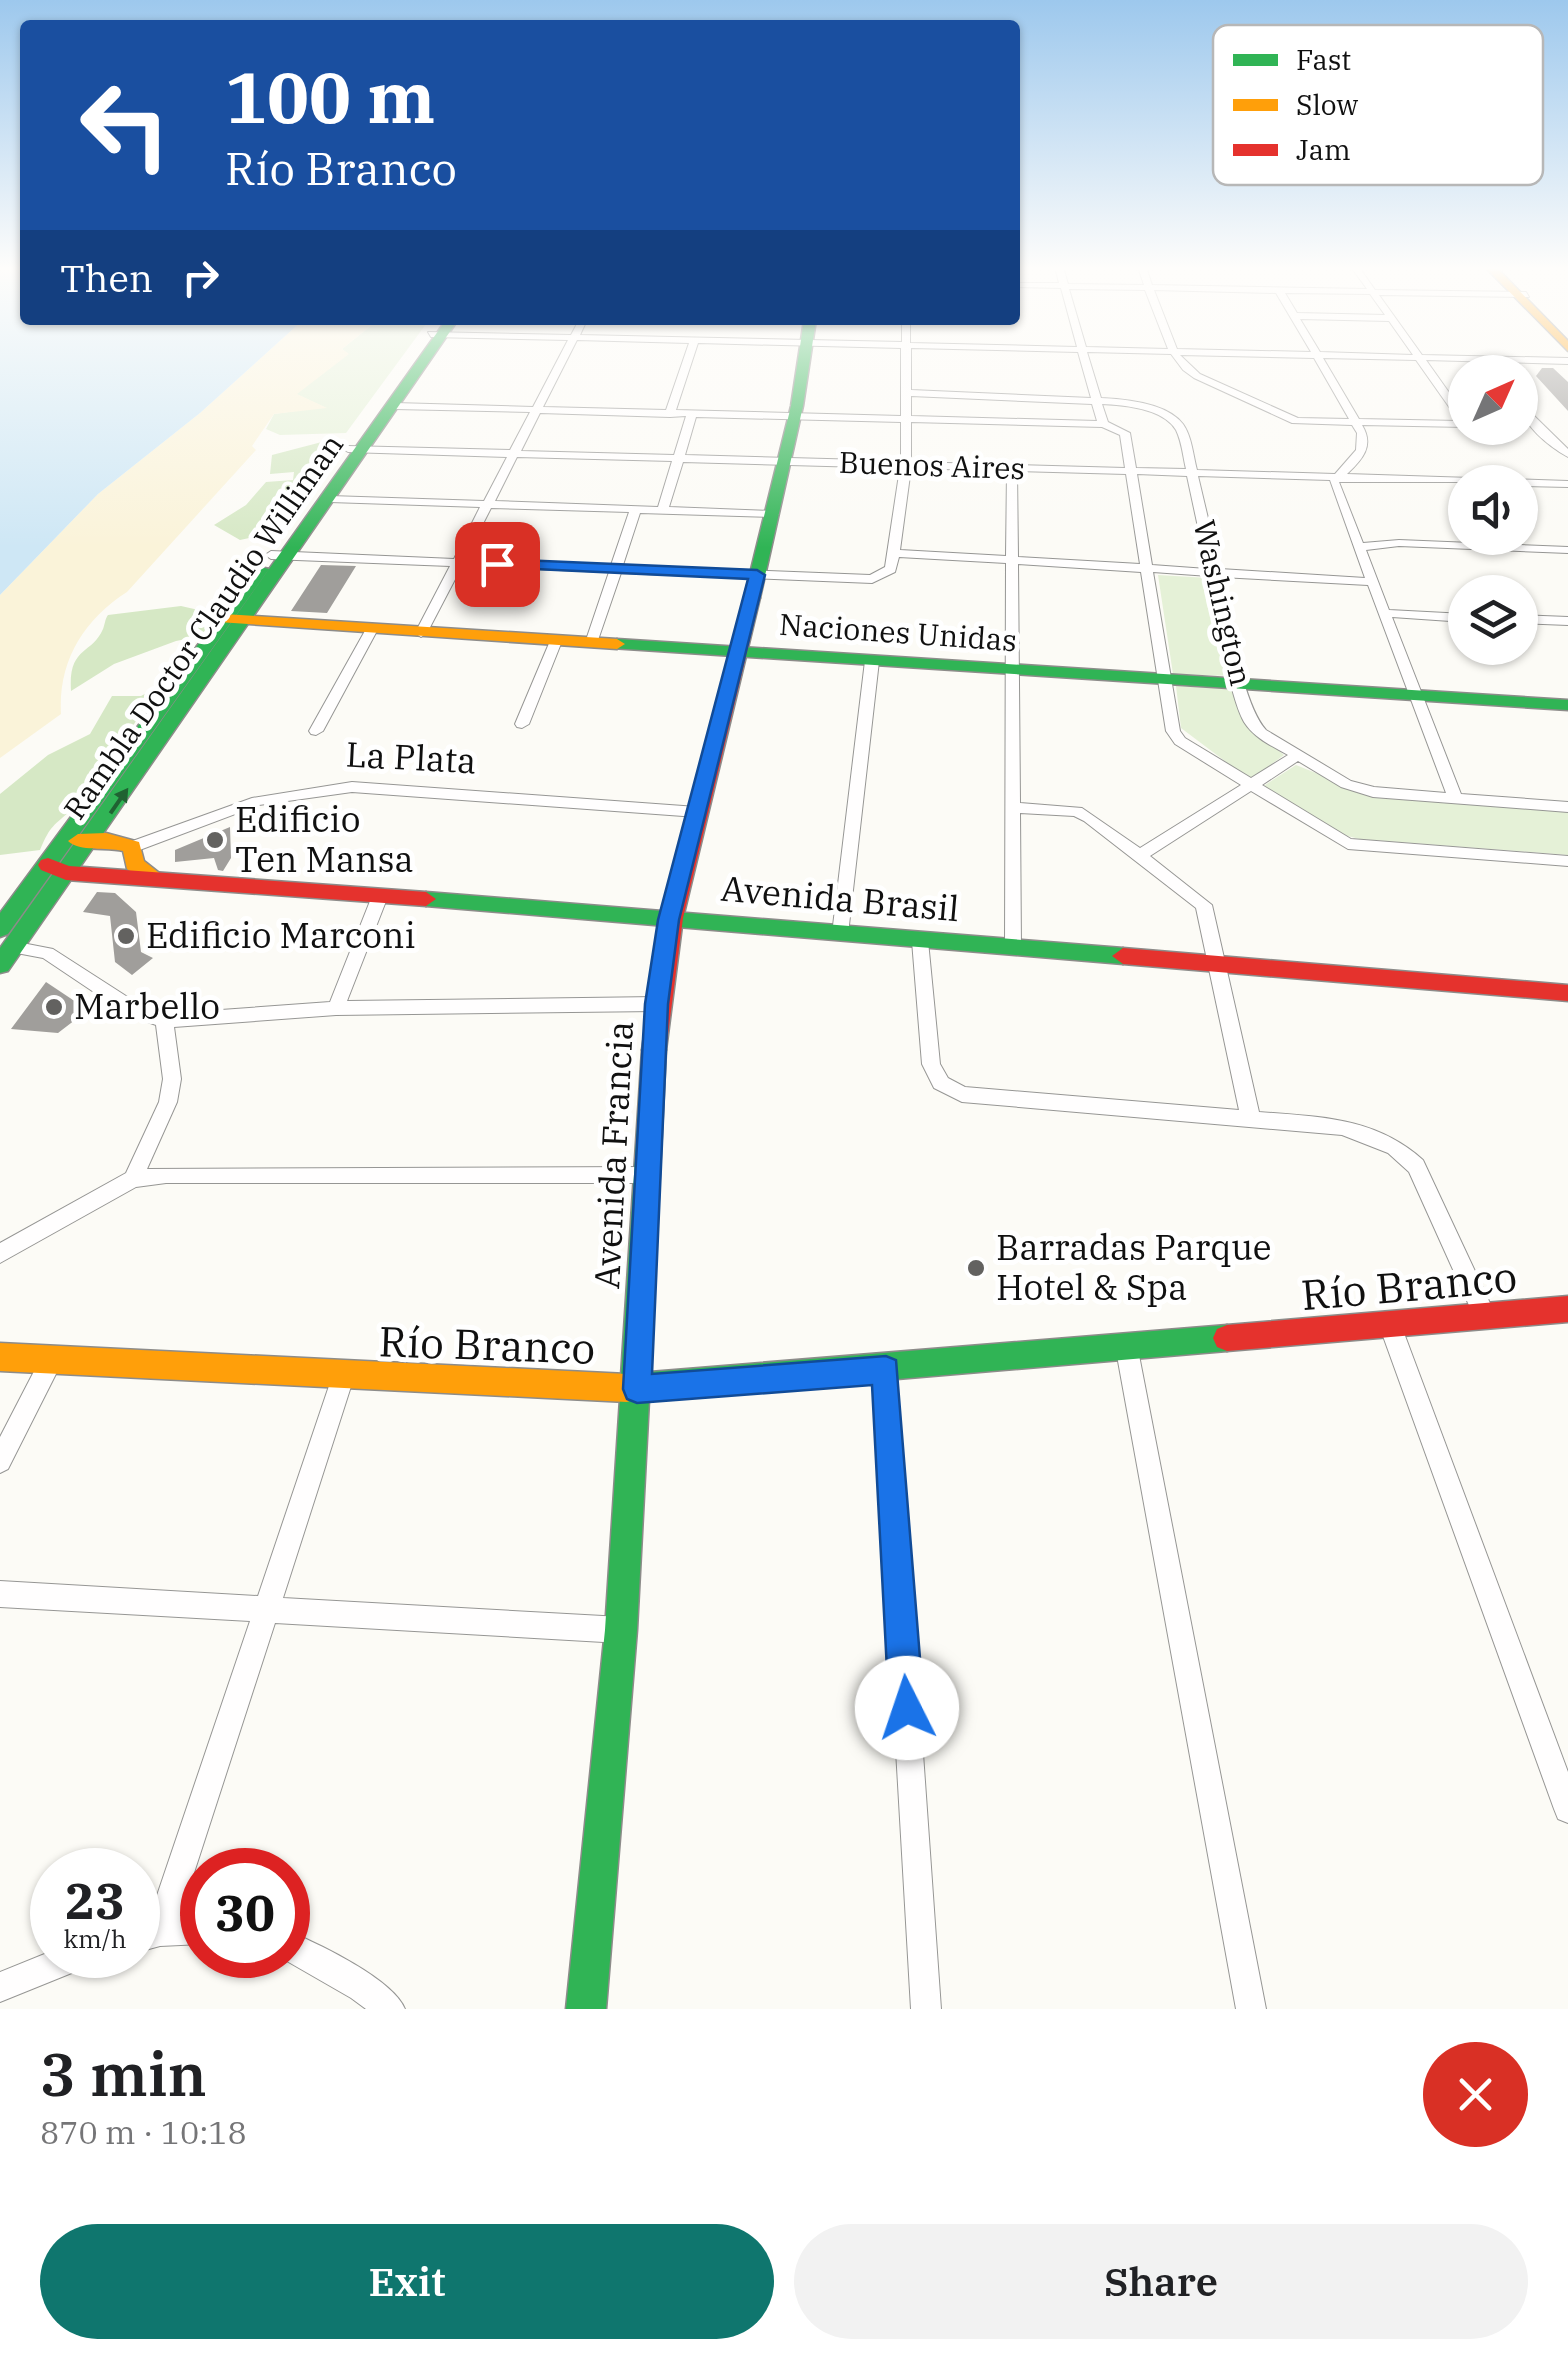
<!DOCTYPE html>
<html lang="en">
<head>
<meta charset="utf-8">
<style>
  body { margin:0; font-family:"IBM Plex Serif",serif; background:#f2f2f2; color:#202124; height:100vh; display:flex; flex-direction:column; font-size:38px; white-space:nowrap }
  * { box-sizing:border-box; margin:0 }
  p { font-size:32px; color:#757577 }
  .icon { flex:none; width:55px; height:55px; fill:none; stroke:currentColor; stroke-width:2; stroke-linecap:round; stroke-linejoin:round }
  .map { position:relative; height:2009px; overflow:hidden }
  .details { display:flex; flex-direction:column; background:#fff; flex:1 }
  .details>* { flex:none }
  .top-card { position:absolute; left:20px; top:20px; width:1000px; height:305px; border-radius:10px; box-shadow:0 2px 8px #0004; background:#1a4fa0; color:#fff; overflow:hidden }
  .needle { width:65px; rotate:45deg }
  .buttons { position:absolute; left:1448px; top:355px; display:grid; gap:20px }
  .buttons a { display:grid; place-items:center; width:90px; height:90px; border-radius:50%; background:#fff; box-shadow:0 2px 8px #0004; font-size:50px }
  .speed { position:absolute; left:30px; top:1848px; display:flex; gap:20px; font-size:50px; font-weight:700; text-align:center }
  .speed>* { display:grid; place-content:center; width:130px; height:130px; border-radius:50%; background:#fff; box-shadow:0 2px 8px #0004; line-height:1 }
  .speed small { font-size:25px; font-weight:400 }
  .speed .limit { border:15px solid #d22; background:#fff; color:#111 }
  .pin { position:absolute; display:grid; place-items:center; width:85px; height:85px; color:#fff; margin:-42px; border-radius:20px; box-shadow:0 5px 15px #0006 }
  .me { position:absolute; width:110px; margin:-55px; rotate:356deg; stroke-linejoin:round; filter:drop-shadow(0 0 8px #0008) }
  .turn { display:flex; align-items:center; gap:35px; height:210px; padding:0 40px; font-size:45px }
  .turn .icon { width:130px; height:130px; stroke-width:2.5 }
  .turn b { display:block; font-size:70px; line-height:85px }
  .then { display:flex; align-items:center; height:95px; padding:0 40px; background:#0003; gap:20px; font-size:38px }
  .round { display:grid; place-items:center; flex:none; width:105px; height:105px; border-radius:52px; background:#f2f2f2 }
  .overview { display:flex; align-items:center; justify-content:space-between; height:170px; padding:0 40px }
  h1 { font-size:60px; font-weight:600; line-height:75px }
  .action { display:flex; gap:20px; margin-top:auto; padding:20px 40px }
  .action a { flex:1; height:115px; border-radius:60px; background:#0f766e; color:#fff; font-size:40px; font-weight:600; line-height:115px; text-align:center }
  .action a+a { background:#f2f2f2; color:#202124 }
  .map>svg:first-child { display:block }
  .green { fill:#e5f1d7 }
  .forest { fill:#d6e8c5 }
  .sand { fill:#faf3d9 }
  .water { fill:#cee7f5 }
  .building { fill:#a09e9b }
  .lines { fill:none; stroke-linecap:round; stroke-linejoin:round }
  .street-casing { stroke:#969694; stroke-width:2 }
  .fast-casing { stroke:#8d8c8a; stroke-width:3 }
  .slow-casing { stroke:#8d8c8a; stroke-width:3 }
  .jam-casing { stroke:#8d8c8a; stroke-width:3 }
  .street { fill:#fffefe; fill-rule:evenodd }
  .fast { fill:#30b455; fill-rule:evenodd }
  .slow { fill:#ff9f0a; fill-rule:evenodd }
  .jam { fill:#e5322d; fill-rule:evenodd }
  .oneway { fill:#206232 }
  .route { fill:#1a73e8; stroke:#114b97; stroke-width:2.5 }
  .poi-dot { fill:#636260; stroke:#fff; stroke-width:4 }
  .labels { text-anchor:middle; stroke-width:10; stroke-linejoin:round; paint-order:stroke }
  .far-street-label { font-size:30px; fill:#101010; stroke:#fff }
  .street-label { font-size:35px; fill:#101010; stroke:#fff }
  .poi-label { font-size:35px; fill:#101010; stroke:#fff; text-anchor:start }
  .near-street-label { font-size:42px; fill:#101010; stroke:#fff }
  .key { fill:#fff; stroke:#b7b7b7; stroke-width:2.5 }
  .key-label { font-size:28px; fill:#101010 }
</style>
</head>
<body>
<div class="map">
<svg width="1568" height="2009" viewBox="0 0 1568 2009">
  <rect width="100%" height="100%" fill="#fcfbf6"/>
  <path class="green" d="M378,320H429L346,433L280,435L266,429L274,414L324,407L296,394L348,354L342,349Z
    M1158,575L1209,578L1230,676L1173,674Z
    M1176,686L1232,689L1243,721L1284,755L1250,780L1181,728Z
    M1296,765L1378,798L1568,811V855L1360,839L1343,835L1262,787Z"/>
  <path class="forest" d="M337,438L345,441L328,466L310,475L314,479L294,494L298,502L276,532L240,540L214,525L246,505L266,482L293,480L294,472L270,474L272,455Z
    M181,606L216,614L201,636L176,641L114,664L71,691C68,646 92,655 103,629C105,624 105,619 108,615Z
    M154,689C140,718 96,786 73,808C53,827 51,824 40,850L0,855V794L48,755L90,734L112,696H141Z"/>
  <path class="sand" d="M303,320H378L342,349L349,354L297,394L327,408L274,414L252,446L256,450L127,592C83,620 58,662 61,714L0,758V595L98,494L200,413Z"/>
  <path class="water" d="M0,267H25V320H303L200,413L98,494L0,595Z"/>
  <path class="building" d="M1542,368H1553L1568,382V411L1536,376Z
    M321,565L356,566L327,613L291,611Z
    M230,827L231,858L223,871L218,870L214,858L175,862V850Z
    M97,892L115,893L136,912L141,952L153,958L132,975L115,962L110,916L83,912Z
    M46,982L88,1010L58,1033L11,1029Z"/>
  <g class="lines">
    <defs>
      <path id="street" d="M1055,267H1063L1068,284L1144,285L1138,267H1146L1152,285L1367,289L1351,267H1359L1375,290L1526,292L1529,297L1379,295L1422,355L1568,358V364L1426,360L1465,415V427L1362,425C1375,446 1362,460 1347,474L1568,481V487L1520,486V482H1339L1363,543L1399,540L1568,547V553L1399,546L1366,550L1389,610L1465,614V622L1392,617L1461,794L1568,802V812L1373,797L1341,787L1298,761L1262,785L1351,839L1568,856V866L1348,849L1251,791L1150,856L1212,905L1259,1112C1320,1117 1375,1117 1423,1160L1496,1316L1493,1323L1485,1326L1477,1323L1409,1172L1388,1153L1342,1135L962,1102L934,1088L922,1064L912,941L920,935L928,941L940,1064L948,1078L965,1087L1239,1110L1196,908L1084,821L1074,816L1020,813L1021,948L1013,954L1005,948L1006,563L899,557L895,572L872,583L621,573L597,643L591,647L585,643L609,572L462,566L427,633L421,637L415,633L450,566L271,559L265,555L271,551L454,559L480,507L330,502L324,499L330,496L484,501L507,457L348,452L343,449L348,446L510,450L530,412L395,409L390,406L395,403L533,407L568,340L431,337L428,332L571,335L579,320H587L580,335L902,342V320H910V343L1077,347L1061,288L1015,287V283H1059ZM1069,289L1145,290L1168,349L1086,347ZM1154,290L1276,293L1311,352L1177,349ZM1285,293L1370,294L1385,315L1297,313ZM1300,319L1389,321L1413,355L1320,352ZM577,340L689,343L666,410L543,407ZM698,343L901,348V416L676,410ZM911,348L1078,352L1091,398L911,390ZM1087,352L1171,354L1183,370L1194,378L1292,423L1352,425L1357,433L1356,450L1335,474L1197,470C1193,455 1192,437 1183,424C1167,403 1125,399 1101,398ZM1180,355L1314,358L1349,419L1298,418L1200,374ZM1323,358L1416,360L1459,421L1359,419ZM911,396L1092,404L1097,421L911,416ZM1102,404C1125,405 1164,409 1176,430C1182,442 1183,457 1186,469L1136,468L1130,433L1108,422ZM540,413L670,417L686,416L674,455L521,451ZM696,417L901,422V461L685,455ZM911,422L1102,427L1120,435L1125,468L911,462ZM517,457L672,461L658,507L495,501ZM683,462L900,468L885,567L870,575L623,565L640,513L773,517L779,514L773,511L669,507ZM911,468L1007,471L1006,556L900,550ZM1017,471L1126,474L1140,564L1018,557ZM1137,474L1187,476L1207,569L1152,565ZM1198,476L1330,480L1365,578L1220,569ZM491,508L629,512L611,565L465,559ZM1018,564L1141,572L1166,731L1175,744L1241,785L1140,848L1082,808L1020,803ZM1153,572L1209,576C1217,612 1228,693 1244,722C1254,738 1272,746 1288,755L1251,778L1185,738L1180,731ZM1221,577L1368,585L1446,793L1374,787L1351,781L1266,730C1241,701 1230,616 1221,577Z
        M1472,267H1504L1505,268L1501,270Z
        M1520,402L1568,449V457C1550,447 1520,424 1520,402Z
        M1520,615L1568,617V625L1520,623Z
        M372,625L378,629L323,731L316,735L311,734L309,731L366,629Z
        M556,637L562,641L529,724L522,728L517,727L515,724L550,641Z
        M872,657L879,661L848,934L840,940L832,934L865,661Z
        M352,782L697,807L705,812L697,817L352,792L259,805L137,851L132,852L124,847L127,843L252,798Z
        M380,890L388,896L347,1001L657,997L663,999L666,1004L663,1009L657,1011L336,1015L174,1027L181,1079L177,1102L147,1169L649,1167L656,1169L659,1175L656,1181L649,1183H166L136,1187L0,1263V1243L126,1173L159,1102L163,1079L156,1025L128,1015L43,958L6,951L4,947L6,943L12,941L53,949L140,1005L165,1014L330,1002L372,896Z
        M1390,1315L1398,1318L1401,1325L1568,1772V1823L1558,1819L1554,1809L1379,1325L1382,1318Z
        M1127,1339L1135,1343L1138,1350L1266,2009H1236L1116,1350L1119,1343Z
        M52,1349L60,1352L63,1360L8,1469L0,1473V1437L44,1352Z
        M885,1359L893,1362L896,1370L941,2009H911L874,1370L877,1362Z
        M343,1366L351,1369L354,1377L283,1598L621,1617L630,1621L634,1630L630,1639L621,1643L275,1623L180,1916H202V1944L160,1946L138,1952V1922L149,1919L250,1621L0,1607V1581L258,1596L332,1377L335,1369Z
        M288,1931C319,1944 393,1979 405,2009H366L351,1998L278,1956L288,1955Z
        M52,1951V1955H93L89,1966L0,2002V1972Z"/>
      <path id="fast" d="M446,320H458L8,971L0,973V948Z
        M804,320H816L803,406L760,598L752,603L744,598L791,406Z
        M256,566L269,569L8,934L0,937V913Z
        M617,639L1568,700V710L611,648L609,644Z
        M426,892L1123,948L1134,956L1123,964L426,906L416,899Z
        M654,1041L662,1043L666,1050L650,1372L1227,1325L1237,1329L1241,1338L1237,1347L1227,1351L649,1400L637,1630L606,2009H566L605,1630L620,1399L613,1388L621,1376L642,1050L646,1043Z"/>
      <path id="slow" d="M1485,267H1496L1568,341V351Z
        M224,614L617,639L625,644L617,649L218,622V616Z
        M106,833L139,842L144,861L163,876L160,881H146L127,869L123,851C106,847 80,852 68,841L78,834Z
        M0,1343L627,1374L637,1378L641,1388L637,1398L627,1402L0,1371Z"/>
      <path id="jam" d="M752,593L760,598L683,918L666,1050L662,1057H646L642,1050L661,918L744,598Z
        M48,858L69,866L426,892L436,899L426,906L66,880L41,870L38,865L41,860Z
        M1123,948L1568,985V1001L1123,964L1112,956Z
        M1568,1296V1322L1227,1351L1217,1347L1213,1338L1217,1329L1227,1325Z"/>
    </defs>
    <use href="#street" class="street-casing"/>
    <use href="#fast" class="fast-casing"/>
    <use href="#slow" class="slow-casing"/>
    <use href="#jam" class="jam-casing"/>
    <use href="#street" class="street"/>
    <use href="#fast" class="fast"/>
    <use href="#slow" class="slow"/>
    <use href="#jam" class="jam"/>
  </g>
  <defs><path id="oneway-solid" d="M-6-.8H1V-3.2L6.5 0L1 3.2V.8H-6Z" transform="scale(2.5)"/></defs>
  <use class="oneway" href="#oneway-solid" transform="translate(119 801) rotate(-55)"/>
  <linearGradient id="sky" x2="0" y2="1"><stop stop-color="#9dc8ed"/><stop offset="0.49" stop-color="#fefdfb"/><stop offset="1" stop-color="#fefdfb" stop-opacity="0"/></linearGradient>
  <rect width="1568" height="548" fill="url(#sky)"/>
  <path class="route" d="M497,559L757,570L765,575L679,920L668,1004L652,1374L886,1356L896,1360L924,1708L919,1720L907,1726L895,1720L889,1708L872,1385L637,1403L627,1399L623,1389L645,1004L658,920L748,579L492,567L489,564Z"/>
  <g class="poi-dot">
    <circle cx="215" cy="840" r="10"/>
    <circle cx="126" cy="936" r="10"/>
    <circle cx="54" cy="1007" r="10"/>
    <circle cx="976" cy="1268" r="10"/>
  </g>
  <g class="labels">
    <g class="far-street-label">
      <text transform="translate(932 466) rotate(2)" y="10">Buenos Aires</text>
      <text transform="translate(1222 603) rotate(77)" y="10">Washington</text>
      <text transform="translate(204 627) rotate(-55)" y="10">Rambla Doctor Claudio Williman</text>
      <text transform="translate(898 633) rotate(4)" y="10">Naciones Unidas</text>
    </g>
    <g class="street-label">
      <text transform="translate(411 758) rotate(3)" y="12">La Plata</text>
      <text transform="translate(840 899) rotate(5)" y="12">Avenida Brasil</text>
      <text transform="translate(614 1155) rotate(-87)" y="12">Avenida Francia</text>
    </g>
    <g class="poi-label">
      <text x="235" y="832">Edificio<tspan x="235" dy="40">Ten Mansa</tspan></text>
      <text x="146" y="948">Edificio Marconi</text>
      <text x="74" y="1019">Marbello</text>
      <text x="996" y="1260">Barradas Parque<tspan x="996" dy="40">Hotel &amp; Spa</tspan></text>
    </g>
    <g class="near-street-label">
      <text transform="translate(1409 1286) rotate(-5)" y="15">Río Branco</text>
      <text transform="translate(487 1345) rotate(2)" y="15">Río Branco</text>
    </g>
  </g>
  <rect x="1213" y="25" width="330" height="160" rx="15" class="key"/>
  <rect x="1233" y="54" width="45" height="12" fill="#30b455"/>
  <rect x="1233" y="99" width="45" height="12" fill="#ff9f0a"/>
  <rect x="1233" y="144" width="45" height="12" fill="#e5322d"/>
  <g class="key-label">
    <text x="1296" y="70">Fast</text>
    <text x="1296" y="115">Slow</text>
    <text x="1296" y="160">Jam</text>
  </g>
</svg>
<div class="buttons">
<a><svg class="needle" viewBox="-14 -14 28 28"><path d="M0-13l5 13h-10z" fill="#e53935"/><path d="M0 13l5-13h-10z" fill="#757577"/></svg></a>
<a><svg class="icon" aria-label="sound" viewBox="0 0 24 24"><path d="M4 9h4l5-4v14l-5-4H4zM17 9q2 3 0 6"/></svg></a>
<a><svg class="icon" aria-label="layers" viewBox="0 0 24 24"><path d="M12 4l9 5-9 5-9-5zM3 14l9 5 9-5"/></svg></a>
</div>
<div class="speed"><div>23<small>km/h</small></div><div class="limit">30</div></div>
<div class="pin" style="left:497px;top:564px;background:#d93025"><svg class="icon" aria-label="arrive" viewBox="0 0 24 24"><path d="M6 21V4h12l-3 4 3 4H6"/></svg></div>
<svg class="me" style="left:907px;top:1708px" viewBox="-20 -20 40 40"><circle r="19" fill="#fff"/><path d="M0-13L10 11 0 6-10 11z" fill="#1a73e8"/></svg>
<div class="top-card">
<div class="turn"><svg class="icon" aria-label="left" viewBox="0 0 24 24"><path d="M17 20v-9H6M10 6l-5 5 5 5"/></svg><div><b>100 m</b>Río Branco</div></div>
<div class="then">Then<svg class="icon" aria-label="right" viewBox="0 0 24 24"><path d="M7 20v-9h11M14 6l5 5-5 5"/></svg></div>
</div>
</div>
<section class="details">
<div class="overview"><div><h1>3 min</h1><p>870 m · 10:18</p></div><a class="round" style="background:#d93025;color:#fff"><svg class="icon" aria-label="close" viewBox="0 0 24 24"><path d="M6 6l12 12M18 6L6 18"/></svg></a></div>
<div class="action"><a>Exit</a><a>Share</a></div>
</section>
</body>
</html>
